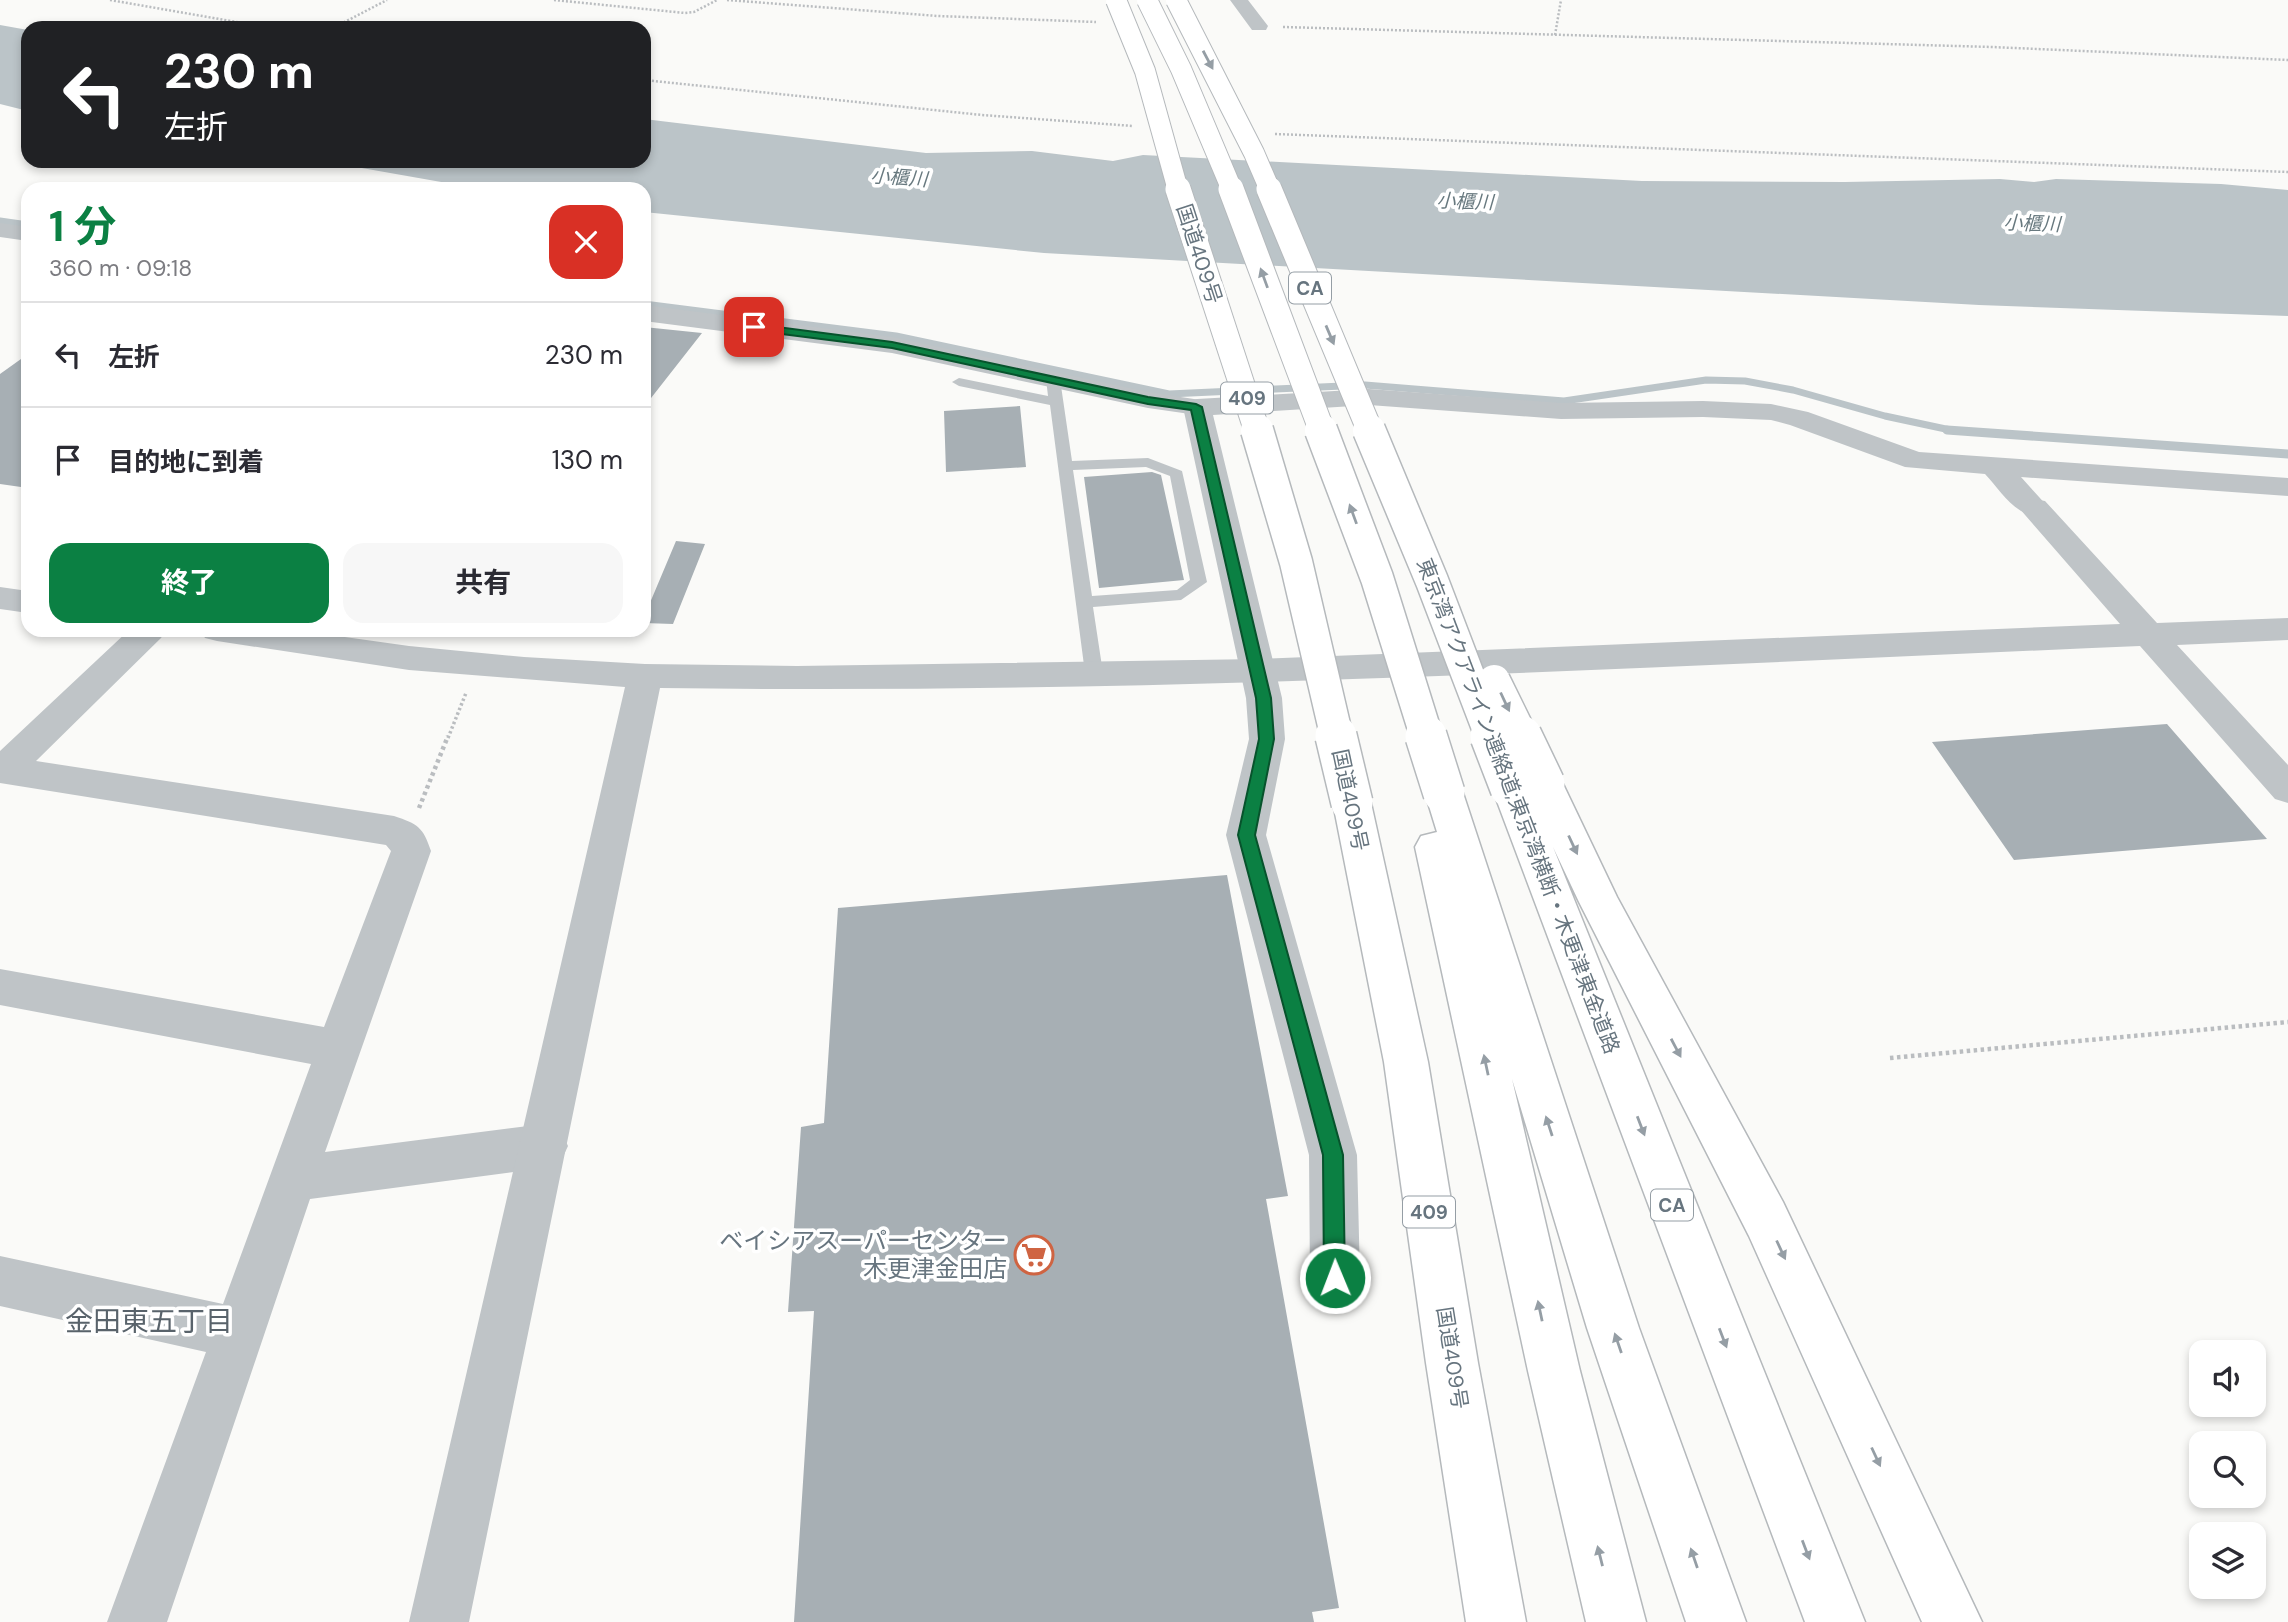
<!DOCTYPE html>
<html lang="ja">
<head>
<meta charset="utf-8">
<style>
  body { margin:0; font-family:"DM Sans","Noto Sans JP",sans-serif; background:#f7f7f7; color:#2b2b33; height:100vh; display:flex; flex-direction:column; font-size:26px; white-space:nowrap }
  * { box-sizing:border-box; margin:0 }
  p { font-size:23px; color:#7c7c81 }
  .icon { flex:none; width:38px; height:38px; fill:none; stroke:currentColor; stroke-width:2; stroke-linecap:round; stroke-linejoin:round }
  .map { position:relative; flex:1; overflow:hidden }
  .sheet { position:absolute; left:21px; top:182px; width:630px; height:455px; display:flex; flex-direction:column; background:#fff; border-radius:21px; box-shadow:0 4px 10px #0003 }
  .sheet>* { flex:none }
  .hud { position:absolute; left:21px; top:21px; width:630px; height:147px; border-radius:21px; box-shadow:0 4px 10px #0003; background:#202124; color:#fff; overflow:hidden }
  .buttons { position:absolute; left:2189px; top:1340px; display:grid; gap:14px }
  .buttons a { display:grid; place-items:center; width:77px; height:77px; border-radius:14px; background:#fff; box-shadow:0 4px 10px #0003; font-size:35px }
  .pin { position:absolute; display:grid; place-items:center; width:60px; height:60px; color:#fff; margin:-30px; border-radius:14px; box-shadow:0 4px 10px #0006 }
  .me { position:absolute; width:77px; margin:-38px; rotate:359deg; stroke-linejoin:round; filter:drop-shadow(0 0 5px #0008) }
  .turn { display:flex; align-items:center; gap:24px; height:147px; padding:0 28px; font-size:32px }
  .turn .icon { width:91px; height:91px; stroke-width:2.5 }
  .turn b { display:block; font-size:49px; line-height:60px }
  .round { display:grid; place-items:center; flex:none; width:74px; height:74px; border-radius:21px; background:#f7f7f7 }
  .head { display:flex; align-items:center; justify-content:space-between; height:119px; padding:0 28px }
  h1 { font-size:42px; font-weight:700; line-height:52px; color:#0b8043 }
  .primary-button { display:flex; gap:14px; margin-top:auto; padding:14px 28px }
  .primary-button a { flex:1; height:80px; border-radius:21px; background:#0b8043; color:#fff; font-size:28px; font-weight:700; line-height:80px; text-align:center }
  .primary-button a+a { background:#f7f7f7; color:#2b2b33 }
  ul { padding:0; list-style:none }
  li { display:flex; align-items:center; gap:21px; height:105px; padding:0 28px; border-top:2px solid #e1e1e2 }
  li div { flex:1 }
  li b { display:block; font-size:26px }
  li em { font-style:normal }
  .map>svg:first-child { display:block }
  .water { fill:#bbc4c8 }
  .lines { fill:none; stroke-linecap:round; stroke-linejoin:round }
  .stream-far1 { stroke:#bbc4c8; stroke-width:7 }
  .stream { stroke:#bbc4c8; stroke-width:9 }
  .building { fill:#a7afb4 }
  .trunk-casing { stroke:#b5b9bc; stroke-width:3 }
  .motorway-casing { stroke:#b5b9bc; stroke-width:3 }
  .path-far2 { stroke:#babdc0; stroke-width:2.5; stroke-dasharray:2 2; stroke-linecap:butt }
  .path-far1 { stroke:#babdc0; stroke-width:3.5; stroke-dasharray:2.5 2.5; stroke-linecap:butt }
  .path { stroke:#babdc0; stroke-width:4.5; stroke-dasharray:3.5 3.5; stroke-linecap:butt }
  .service { fill:#bfc4c7; fill-rule:evenodd }
  .minor { fill:#bfc4c7; fill-rule:evenodd }
  .tertiary { fill:#bfc4c7; fill-rule:evenodd }
  .trunk { fill:#fff; fill-rule:evenodd }
  .motorway { fill:#fff; fill-rule:evenodd }
  .trunk-bridge-far3-casing { stroke:#b5b9bc; stroke-width:22; stroke-linecap:butt }
  .trunk-bridge-far2-casing { stroke:#b5b9bc; stroke-width:27; stroke-linecap:butt }
  .trunk-bridge-far1-casing { stroke:#b5b9bc; stroke-width:35; stroke-linecap:butt }
  .trunk-bridge-casing { stroke:#b5b9bc; stroke-width:44; stroke-linecap:butt }
  .motorway-bridge-far3-casing { stroke:#b5b9bc; stroke-width:22; stroke-linecap:butt }
  .motorway-bridge-far2-casing { stroke:#b5b9bc; stroke-width:27; stroke-linecap:butt }
  .motorway-bridge-far1-casing { stroke:#b5b9bc; stroke-width:35; stroke-linecap:butt }
  .motorway-bridge-casing { stroke:#b5b9bc; stroke-width:44; stroke-linecap:butt }
  .trunk-bridge-far3 { stroke:#fff; stroke-width:20 }
  .trunk-bridge-far2 { stroke:#fff; stroke-width:25 }
  .trunk-bridge-far1 { stroke:#fff; stroke-width:32 }
  .trunk-bridge { stroke:#fff; stroke-width:41 }
  .motorway-bridge-far3 { stroke:#fff; stroke-width:20 }
  .motorway-bridge-far2 { stroke:#fff; stroke-width:25 }
  .motorway-bridge-far1 { stroke:#fff; stroke-width:32 }
  .motorway-bridge { stroke:#fff; stroke-width:41 }
  .oneway { fill:#959ea5 }
  .route { fill:#0b8043; stroke:#07532c; stroke-width:2 }
  .labels { text-anchor:middle; stroke-width:7; stroke-linejoin:round; paint-order:stroke }
  .far-water-label { font-size:19px; font-style:italic; fill:#68797f; stroke:#fff }
  .shield { fill:#fff; stroke:#959ea5; stroke-width:2 }
  .shield-label { font-size:19px; font-weight:bold; fill:#67757f }
  .street-label { font-size:21px; fill:#67757f; stroke:#fff }
  .near-poi-label { font-size:24px; fill:#67757f; stroke:#fff; text-anchor:end }
  .near-neighbourhood-label { font-size:28px; fill:#59636b; stroke:#fff }
</style>
</head>
<body>
<div class="map">
<svg width="2288" height="1622" viewBox="0 0 2288 1622">
  <rect width="100%" height="100%" fill="#fafaf8"/>
  <path class="water" d="M0,25L28,30V111L0,104Z
    M644,119L926,153L1032,151L1113,161L1143,155L1642,181L1845,182L2000,179L2034,182L2056,179L2221,184L2288,190V316L1979,305L1044,253L644,212V189H481L322,161H644Z"/>
  <g class="lines">
    <path class="stream-far1" d="M0,221L28,225
      M644,304L896,336L1169,394L1365,385L1564,401L1706,380L1745,381L1793,390L1885,416L1955,431"/>
    <path class="stream" d="M1947,430L2288,454"/>
  </g>
  <path class="building" d="M644,327L702,333L644,407Z
    M28,354V488L0,484V374Z
    M1020,406L1026,467L946,472L944,411Z
    M1152,472L1161,475L1184,580L1099,588L1084,477Z
    M676,541L705,544L673,624L644,623V617Z
    M2167,724L2267,839L2014,860L1932,742Z
    M1227,875L1288,1196L1266,1199L1339,1608L1312,1612L1314,1622H794L814,1311L788,1312L801,1127L824,1123L838,908Z"/>
  <g class="lines">
    <defs>
      <path id="trunk" d="M1352,789L1366,793L1371,803L1428,1062L1478,1363L1526,1622H1466L1426,1363L1384,1062L1333,803L1338,793Z"/>
      <path id="motorway" d="M1544,770L1557,774L1563,784L1617,897L1783,1202L1982,1622H1922L1749,1236L1579,902L1553,847L1865,1622H1805L1492,788L1498,778L1511,774L1524,778L1526,782L1531,774Z
        M1444,779L1457,783L1463,793L1639,1328L1746,1622H1686L1587,1328L1512,1079L1580,1371L1646,1622H1586L1528,1371L1415,847L1421,836L1437,832L1425,793L1431,783Z"/>
    </defs>
    <use href="#trunk" class="trunk-casing"/>
    <use href="#motorway" class="motorway-casing"/>
    <path class="path-far2" d="M110,0L271,28
      M554,0L685,13L694,12L717,0
      M727,0L938,16L1096,22
      M1283,27L1992,47L2288,60
      M333,28L387,0
      M1555,35L1561,0
      M644,80L982,115L1133,126
      M1275,134L2288,172"/>
    <path class="path-far1" d="M448,738L466,693"/>
    <path class="path" d="M419,808L448,736
      M1890,1058L2288,1022"/>
    <path class="service" d="M1053,375L1060,379L1072,461L1148,458L1182,471L1207,582L1181,600L1093,607L1103,673L1094,679L1085,673L1050,405L959,386L952,382L959,378L1048,396L1046,379ZM1146,467L1170,476L1190,580L1177,590L1092,596L1073,470Z"/>
    <path class="minor" d="M1230,0H1248L1268,26L1266,30H1252Z
      M1369,389L1561,403L1703,401L1771,404L1808,412L1919,452L2288,478V496L2021,477L2049,508L2045,515C2018,521 2002,492 1985,474L1905,467L1790,425L1771,420L1703,417L1561,419L1369,405L1213,415L1282,698L1285,739L1266,835L1357,1155L1360,1278L1353,1296L1335,1303L1317,1296L1310,1278L1309,1155L1226,835L1249,739L1246,698L1183,407L1187,401L1197,399Z
      M129,630H166L161,638L36,761L394,816C418,824 423,827 431,851L325,1152L544,1124L561,1131L568,1146L561,1161L544,1168L310,1199L167,1622H107L206,1352L0,1306V1256L223,1304L311,1064L0,1005V969L324,1027L391,851L386,845L0,783V751Z"/>
    <path class="tertiary" d="M0,223L28,227V241L0,237Z
      M644,305L892,337L1148,392L1207,401L1211,407L1207,413L1197,415L1148,408L892,353L644,321Z
      M2034,499L2045,501L2157,623L2288,618V640L2177,645L2288,765V803L2275,799L2140,646C1647,667 1153,695 660,688L469,1622H409L625,687L409,670L217,641L205,638L200,630H295L409,646L524,657L645,664L797,666L1259,659L2120,624L2019,508L2023,501Z
      M0,587L28,591V613L0,609Z"/>
    <use href="#trunk" class="trunk"/>
    <use href="#motorway" class="motorway"/>
    <defs>
      <path id="trunk-bridge-far3" d="M1116,0L1145,71L1178,190"/>
      <path id="trunk-bridge-far2" d="M1178,189L1257,431"/>
      <path id="trunk-bridge-far1" d="M1257,430L1296,562L1337,738"/>
      <path id="trunk-bridge" d="M1336,736L1352,803"/>
      <path id="motorway-bridge-far3" d="M1147,0L1181,69L1232,190
        M1176,0L1254,153L1270,190"/>
      <path id="motorway-bridge-far2" d="M1231,189L1322,431
        M1269,189L1370,431"/>
      <path id="motorway-bridge-far1" d="M1321,430L1377,578L1427,738
        M1369,430L1432,581L1492,738
        M1494,681L1522,738"/>
      <path id="motorway-bridge" d="M1426,736L1444,793
        M1491,736L1511,788
        M1521,736L1544,784"/>
    </defs>
    <use href="#trunk-bridge-far3" class="trunk-bridge-far3-casing"/>
    <use href="#trunk-bridge-far2" class="trunk-bridge-far2-casing"/>
    <use href="#trunk-bridge-far1" class="trunk-bridge-far1-casing"/>
    <use href="#trunk-bridge" class="trunk-bridge-casing"/>
    <use href="#motorway-bridge-far3" class="motorway-bridge-far3-casing"/>
    <use href="#motorway-bridge-far2" class="motorway-bridge-far2-casing"/>
    <use href="#motorway-bridge-far1" class="motorway-bridge-far1-casing"/>
    <use href="#motorway-bridge" class="motorway-bridge-casing"/>
    <use href="#trunk-bridge-far3" class="trunk-bridge-far3"/>
    <use href="#trunk-bridge-far2" class="trunk-bridge-far2"/>
    <use href="#trunk-bridge-far1" class="trunk-bridge-far1"/>
    <use href="#trunk-bridge" class="trunk-bridge"/>
    <use href="#motorway-bridge-far3" class="motorway-bridge-far3"/>
    <use href="#motorway-bridge-far2" class="motorway-bridge-far2"/>
    <use href="#motorway-bridge-far1" class="motorway-bridge-far1"/>
    <use href="#motorway-bridge" class="motorway-bridge"/>
  </g>
  <defs><path id="oneway-solid" d="M-6-.8H1V-3.2L6.5 0L1 3.2V.8H-6Z" transform="scale(1.75)"/></defs>
  <g class="oneway">
    <use href="#oneway-solid" transform="translate(1208 60) rotate(62)"/>
    <use href="#oneway-solid" transform="translate(1264 278) rotate(-110)"/>
    <use href="#oneway-solid" transform="translate(1330 335) rotate(67)"/>
    <use href="#oneway-solid" transform="translate(1353 514) rotate(-110)"/>
    <use href="#oneway-solid" transform="translate(1505 702) rotate(65)"/>
    <use href="#oneway-solid" transform="translate(1573 845) rotate(65)"/>
    <use href="#oneway-solid" transform="translate(1676 1048) rotate(62)"/>
    <use href="#oneway-solid" transform="translate(1486 1065) rotate(-102)"/>
    <use href="#oneway-solid" transform="translate(1549 1126) rotate(-108)"/>
    <use href="#oneway-solid" transform="translate(1641 1126) rotate(69)"/>
    <use href="#oneway-solid" transform="translate(1781 1250) rotate(65)"/>
    <use href="#oneway-solid" transform="translate(1540 1311) rotate(-102)"/>
    <use href="#oneway-solid" transform="translate(1723 1338) rotate(69)"/>
    <use href="#oneway-solid" transform="translate(1618 1343) rotate(-109)"/>
    <use href="#oneway-solid" transform="translate(1876 1457) rotate(65)"/>
    <use href="#oneway-solid" transform="translate(1806 1550) rotate(69)"/>
    <use href="#oneway-solid" transform="translate(1600 1556) rotate(-104)"/>
    <use href="#oneway-solid" transform="translate(1694 1558) rotate(-109)"/>
  </g>
  <path class="route" d="M754,324L892,342L1148,397L1196,404L1202,407L1271,698L1274,739L1255,835L1343,1155L1345,1278L1342,1285L1335,1288L1327,1285L1324,1278L1323,1155L1238,835L1259,739L1256,698L1191,410L1148,404L892,348L751,330L749,327Z"/>
  <defs>
    <symbol id="supermarket-ring" viewBox="-11 -11 22 22"><circle r="9.5" fill="#fff" stroke="#cf6442" stroke-width="1.5"/><path d="M-6-5.5h2.5l.6 2H6L4.5 2H-2.5L-4.4-4H-6ZM-1.5 3.2a1.3 1.3 0 1 0 .1 0ZM3 3.2a1.3 1.3 0 1 0 .1 0Z" fill="#cf6442"/></symbol>
  </defs>
  <g fill-rule="evenodd">
    <use href="#supermarket-ring" x="1012" y="1233" width="44" height="44"/>
  </g>
  <g class="labels">
    <g class="far-water-label">
      <text transform="translate(899 177) rotate(4)" y="7">小櫃川</text>
      <text transform="translate(1465 201) rotate(2)" y="7">小櫃川</text>
      <text transform="translate(2032 223) rotate(2)" y="7">小櫃川</text>
    </g>
    <g class="shield">
      <rect x="1289" y="272.5" width="42" height="31" rx="5"/>
      <rect x="1221" y="382.5" width="52" height="31" rx="5"/>
      <rect x="1651" y="1189.5" width="42" height="31" rx="5"/>
      <rect x="1403" y="1196.5" width="52" height="31" rx="5"/>
    </g>
    <g class="shield-label">
      <text x="1310" y="295">CA</text>
      <text x="1247" y="405">409</text>
      <text x="1672" y="1212">CA</text>
      <text x="1429" y="1219">409</text>
    </g>
    <g class="street-label">
      <text transform="translate(1199 254) rotate(72)" y="7">国道409号</text>
      <text transform="translate(1350 800) rotate(78)" y="7">国道409号</text>
      <text transform="translate(1518 806) rotate(69)" y="7">東京湾アクアライン連絡道;東京湾横断・木更津東金道路</text>
      <text transform="translate(1452 1358) rotate(81)" y="7">国道409号</text>
    </g>
    <g class="near-poi-label">
      <text x="1007" y="1249">ベイシアスーパーセンター<tspan x="1007" dy="28">木更津金田店</tspan></text>
    </g>
    <g class="near-neighbourhood-label">
      <text x="149" y="1331">金田東五丁目</text>
    </g>
  </g>
</svg>
<div class="buttons">
<a><svg class="icon" aria-label="sound" viewBox="0 0 24 24"><path d="M4 9h4l5-4v14l-5-4H4zM17 9q2 3 0 6"/></svg></a>
<a><svg class="icon" aria-label="search" viewBox="0 0 24 24"><circle cx="10" cy="10" r="6"/><path d="M15 15l6 6"/></svg></a>
<a><svg class="icon" aria-label="layers" viewBox="0 0 24 24"><path d="M12 4l9 5-9 5-9-5zM3 14l9 5 9-5"/></svg></a>
</div>
<div class="pin" style="left:754px;top:327px;background:#d93025"><svg class="icon" aria-label="arrive" viewBox="0 0 24 24"><path d="M6 21V4h12l-3 4 3 4H6"/></svg></div>
<svg class="me" style="left:1335px;top:1278px" viewBox="-20 -20 40 40"><circle r="17" fill="#0b8043" stroke="#fff" stroke-width="3"/><path d="M0-11L8 9 0 5-8 9z" fill="#fff"/></svg>
<div class="hud">
<div class="turn"><svg class="icon" aria-label="left" viewBox="0 0 24 24"><path d="M17 20v-9H6M10 6l-5 5 5 5"/></svg><div><b>230 m</b>左折</div></div>
</div>
<section class="sheet">
<div class="head"><div><h1>1 分</h1><p>360 m · 09:18</p></div><a class="round" style="background:#d93025;color:#fff"><svg class="icon" aria-label="close" viewBox="0 0 24 24"><path d="M6 6l12 12M18 6L6 18"/></svg></a></div>
<ul>
<li><svg class="icon" aria-label="left" viewBox="0 0 24 24"><path d="M17 20v-9H6M10 6l-5 5 5 5"/></svg><div><b>左折</b></div><em>230 m</em></li>
<li><svg class="icon" aria-label="arrive" viewBox="0 0 24 24"><path d="M6 21V4h12l-3 4 3 4H6"/></svg><div><b>目的地に到着</b></div><em>130 m</em></li>
</ul>
<div class="primary-button"><a>終了</a><a>共有</a></div>
</section>
</div>
</body>
</html>
